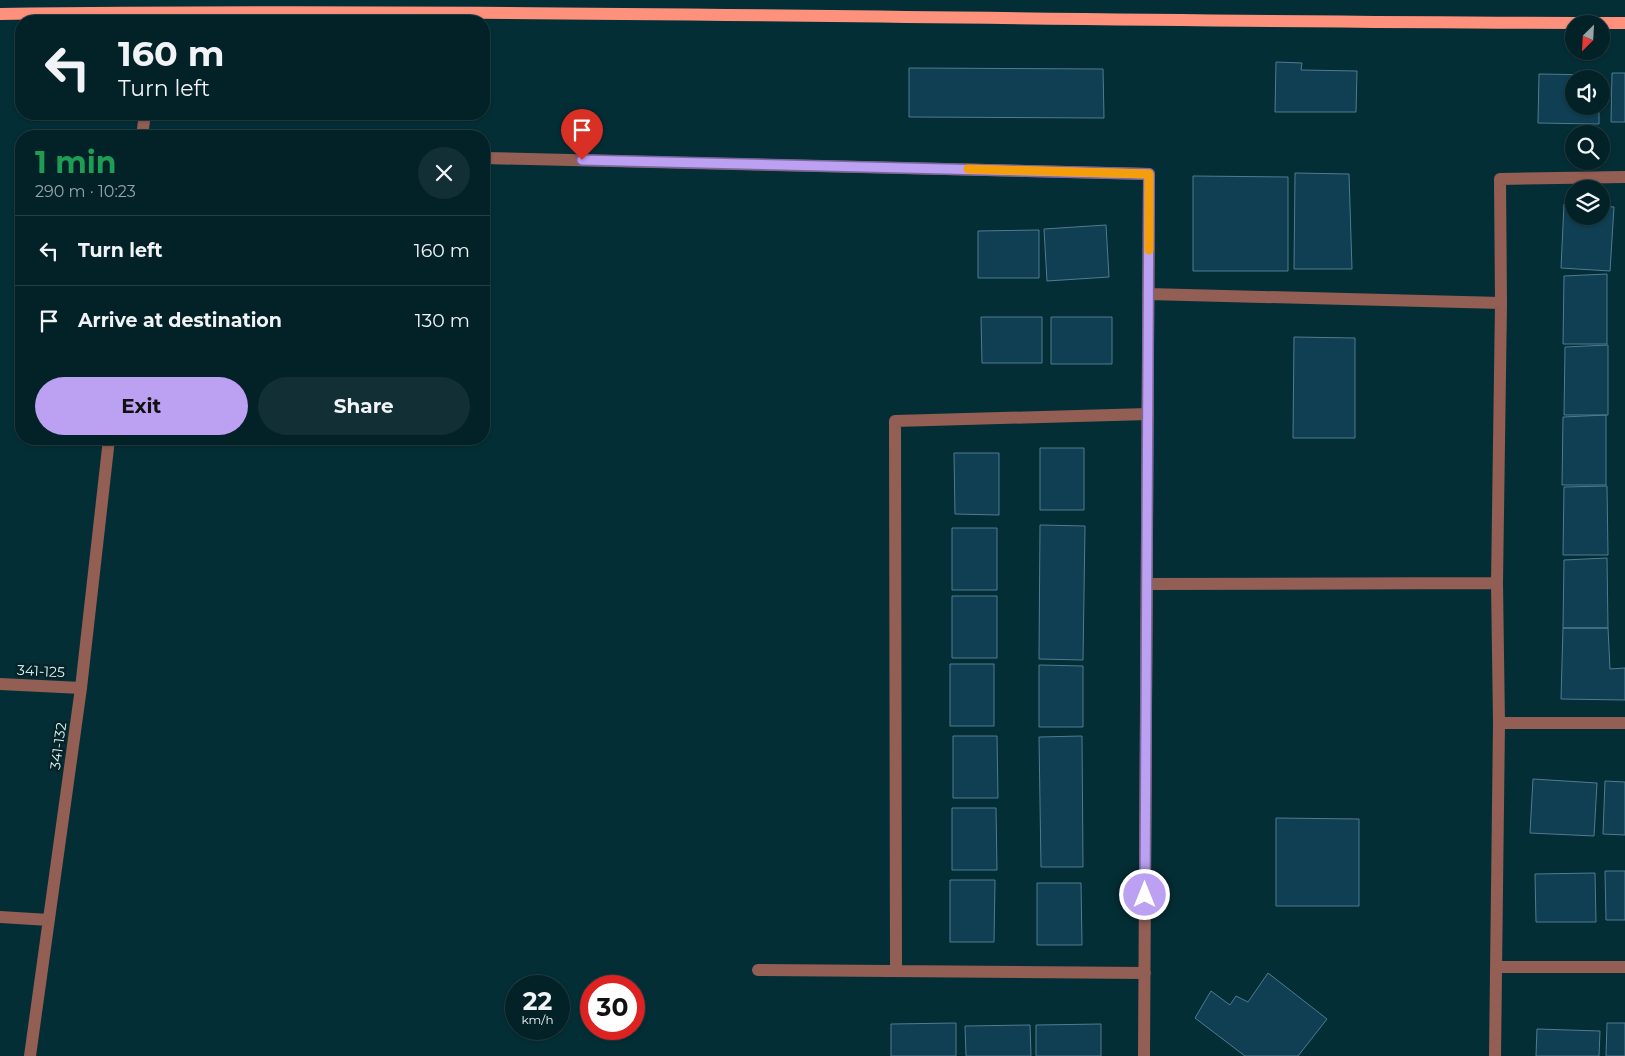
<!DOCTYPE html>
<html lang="en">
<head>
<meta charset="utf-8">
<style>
  body { margin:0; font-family:Montserrat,sans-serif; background:#112f34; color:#f1f3f6; height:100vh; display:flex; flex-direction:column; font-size:19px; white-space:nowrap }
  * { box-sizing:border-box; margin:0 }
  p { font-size:16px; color:#97a4a8 }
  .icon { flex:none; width:28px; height:28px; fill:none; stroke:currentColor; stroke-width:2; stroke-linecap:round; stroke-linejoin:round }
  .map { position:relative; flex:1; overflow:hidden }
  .drawer { position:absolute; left:15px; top:130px; width:475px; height:315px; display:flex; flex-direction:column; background:#032228; border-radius:20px; box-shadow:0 1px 4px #0004,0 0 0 1px #243f45 }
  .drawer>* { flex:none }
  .guide { position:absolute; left:15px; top:15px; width:475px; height:105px; border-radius:20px; box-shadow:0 1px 4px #0004,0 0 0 1px #243f45; background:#032228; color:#f1f3f6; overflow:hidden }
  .needle { width:32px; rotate:204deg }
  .buttons { position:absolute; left:1565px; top:15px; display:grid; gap:10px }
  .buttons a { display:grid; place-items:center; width:45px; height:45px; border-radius:50%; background:#032228; box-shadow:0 1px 4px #0004,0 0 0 1px #243f45; font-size:25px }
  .speed { position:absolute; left:505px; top:975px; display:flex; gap:10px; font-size:25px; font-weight:700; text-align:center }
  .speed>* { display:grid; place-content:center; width:65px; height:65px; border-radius:50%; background:#032228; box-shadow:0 1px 4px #0004,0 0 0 1px #243f45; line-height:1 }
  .speed small { font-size:12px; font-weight:400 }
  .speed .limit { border:8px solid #d22; background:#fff; color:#111 }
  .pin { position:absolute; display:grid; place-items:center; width:42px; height:42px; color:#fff; margin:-51px -21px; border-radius:50% 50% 50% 0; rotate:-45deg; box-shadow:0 0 5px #0007 }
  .pin .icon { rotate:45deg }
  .me { position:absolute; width:55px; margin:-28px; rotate:0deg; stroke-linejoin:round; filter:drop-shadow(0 0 4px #0008) }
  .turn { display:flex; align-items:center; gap:18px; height:105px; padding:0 20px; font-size:22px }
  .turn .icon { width:65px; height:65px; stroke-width:2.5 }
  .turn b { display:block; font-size:35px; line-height:42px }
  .round { display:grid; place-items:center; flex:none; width:52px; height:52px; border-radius:26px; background:#112f34 }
  .summary { display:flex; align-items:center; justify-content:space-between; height:85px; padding:0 20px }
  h1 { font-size:30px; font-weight:700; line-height:38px; color:#1e9e55 }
  .cta { display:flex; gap:10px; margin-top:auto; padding:10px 20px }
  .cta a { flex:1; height:58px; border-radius:30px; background:#bca0f2; color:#111; font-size:20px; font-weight:700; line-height:58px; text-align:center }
  .cta a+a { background:#112f34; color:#f1f3f6 }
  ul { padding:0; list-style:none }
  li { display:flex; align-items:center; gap:15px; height:70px; padding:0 20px; border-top:1px solid #243f45 }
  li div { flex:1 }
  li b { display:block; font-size:19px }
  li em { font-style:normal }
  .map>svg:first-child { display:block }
  .building { fill:#103e52; stroke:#517b90 }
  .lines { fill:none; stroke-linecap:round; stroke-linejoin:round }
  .minor { stroke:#935e53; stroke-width:12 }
  .major { stroke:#fd917c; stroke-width:12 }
  .route-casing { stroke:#7a689d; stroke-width:12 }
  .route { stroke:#bca0f2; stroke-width:9 }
  .slow { stroke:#f59e0b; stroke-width:9 }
  .labels { text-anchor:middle; stroke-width:5; stroke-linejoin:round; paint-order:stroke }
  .street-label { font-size:14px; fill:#dbf6fb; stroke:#072328 }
</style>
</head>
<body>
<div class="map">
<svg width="1625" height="1056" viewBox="0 0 1625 1056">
  <rect width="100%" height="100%" fill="#042e35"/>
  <path class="building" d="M1276,62L1302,63L1301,70L1357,71L1356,112H1275Z
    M909,68L1103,69L1104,118L909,117Z
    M1612,73H1625V122H1611Z
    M1539,74L1600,75V79H1574V106H1599V124L1538,123Z
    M1295,173L1349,174L1352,269H1294Z
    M1193,176L1288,177V271H1193Z
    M1564,204H1574V216H1601V206L1614,207L1610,271L1561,268Z
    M1106,225L1109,277L1047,281L1044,229Z
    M1039,230V278H978V231Z
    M1607,274V344H1563L1564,276Z
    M981,317H1042V363H982Z
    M1051,317H1112V364H1051Z
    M1294,337L1355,338V438H1293Z
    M1608,345V415H1564L1565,347Z
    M1606,415V485H1562L1563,417Z
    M1040,448H1084V510H1040Z
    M954,453H999V515L955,514Z
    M1607,486L1608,555H1563L1564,487Z
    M1040,525L1085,526L1083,660L1039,659Z
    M952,528H997V590H952Z
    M1607,558L1608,628H1563L1564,560Z
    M952,596H997V658H952Z
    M1563,628H1608L1610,669L1625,668V700L1561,699Z
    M950,664H994V726H950Z
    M1039,665L1083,666V727H1039Z
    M953,736H997L998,798H953Z
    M1082,736L1083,867H1041L1039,737Z
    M1533,779L1597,783L1594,836L1530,833Z
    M1605,781L1625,782V835L1603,834Z
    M952,808H996L997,870H952Z
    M1276,818L1359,819V906H1276Z
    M1605,871H1625V920H1606Z
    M1595,873L1596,922H1536L1535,874Z
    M950,880H995L994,942H950Z
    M1037,883H1081L1082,945H1037Z
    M1268,973L1327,1019L1298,1056H1245L1195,1018L1211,991L1230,1005L1236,996L1248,1002Z
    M956,1023V1056H891V1024Z
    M1607,1023H1625V1056H1606Z
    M1101,1024V1056H1036V1025Z
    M1030,1025L1031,1056H966L965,1026Z
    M1537,1029L1600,1031L1599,1056H1536Z"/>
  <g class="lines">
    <path class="minor" d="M142,136L145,114
      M484,158L1149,174L1144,1056
      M1148,294L1501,303
      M1147,584L1497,583
      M0,684L81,688
      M1499,723H1625
      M0,917L49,920
      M1496,967H1625
      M758,970L1145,973
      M896,971L895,421L1148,414
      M30,1056L81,688L109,439
      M1495,1056L1499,723L1497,583L1501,303L1500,179L1625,177"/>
    <path class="major" d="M0,14C542,7 1083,23 1625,23"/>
  </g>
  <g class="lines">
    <defs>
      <path id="route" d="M582,160L1149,174L1145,895"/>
    </defs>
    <use href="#route" class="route-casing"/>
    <use href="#route" class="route"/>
    <path class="slow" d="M968,169L1149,174V250"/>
  </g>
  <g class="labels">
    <g class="street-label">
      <text transform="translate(41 671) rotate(3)" y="5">341-125</text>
      <text transform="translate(58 746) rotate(-82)" y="5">341-132</text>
    </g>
  </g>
</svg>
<div class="buttons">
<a><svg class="needle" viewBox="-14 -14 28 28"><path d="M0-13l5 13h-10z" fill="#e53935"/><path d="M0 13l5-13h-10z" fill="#97a4a8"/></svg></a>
<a><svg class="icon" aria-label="sound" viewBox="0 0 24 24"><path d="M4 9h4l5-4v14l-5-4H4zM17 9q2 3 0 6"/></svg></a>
<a><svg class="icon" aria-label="search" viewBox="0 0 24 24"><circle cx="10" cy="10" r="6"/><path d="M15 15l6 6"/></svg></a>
<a><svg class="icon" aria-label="layers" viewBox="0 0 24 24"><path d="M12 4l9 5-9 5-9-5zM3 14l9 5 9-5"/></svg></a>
</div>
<div class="speed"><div>22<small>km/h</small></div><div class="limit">30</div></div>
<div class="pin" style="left:582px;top:160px;background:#d93025"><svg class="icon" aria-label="arrive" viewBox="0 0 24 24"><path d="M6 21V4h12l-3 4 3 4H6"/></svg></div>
<svg class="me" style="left:1145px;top:895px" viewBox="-20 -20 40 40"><circle r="17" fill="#bca0f2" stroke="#fff" stroke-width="3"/><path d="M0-11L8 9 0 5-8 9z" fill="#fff"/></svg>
<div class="guide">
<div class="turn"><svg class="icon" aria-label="left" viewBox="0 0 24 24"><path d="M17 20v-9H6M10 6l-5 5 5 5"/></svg><div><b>160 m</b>Turn left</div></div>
</div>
<section class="drawer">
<div class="summary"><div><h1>1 min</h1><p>290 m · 10:23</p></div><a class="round"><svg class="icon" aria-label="close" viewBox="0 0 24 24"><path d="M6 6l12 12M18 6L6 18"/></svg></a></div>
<ul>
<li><svg class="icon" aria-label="left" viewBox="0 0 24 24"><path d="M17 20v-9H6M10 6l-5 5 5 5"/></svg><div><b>Turn left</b></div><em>160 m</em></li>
<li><svg class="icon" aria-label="arrive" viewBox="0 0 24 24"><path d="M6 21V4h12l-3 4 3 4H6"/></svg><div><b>Arrive at destination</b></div><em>130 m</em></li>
</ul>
<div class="cta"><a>Exit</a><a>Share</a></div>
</section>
</div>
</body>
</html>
